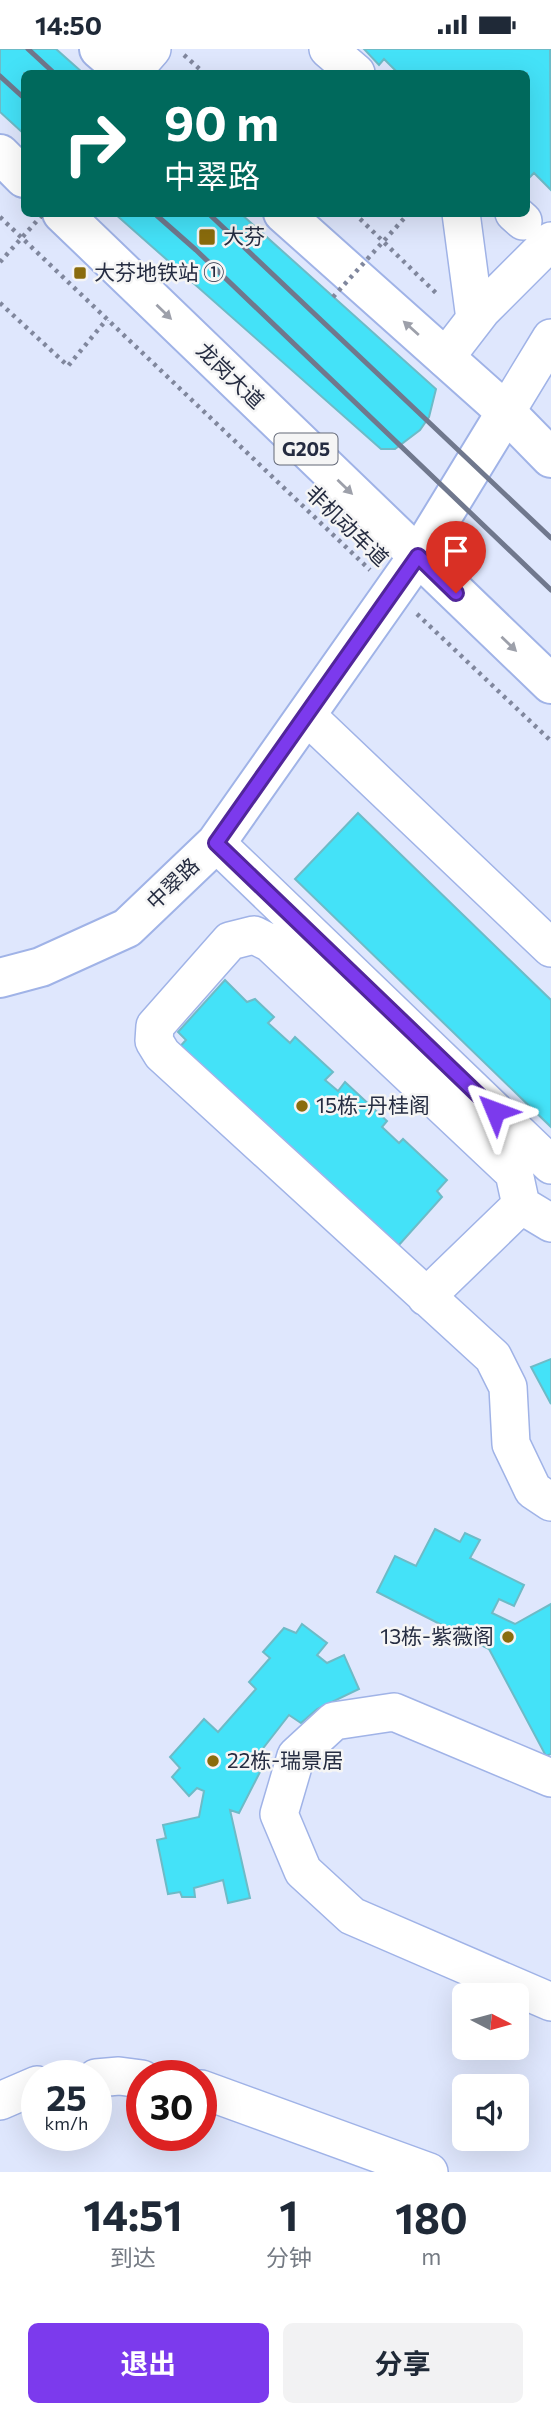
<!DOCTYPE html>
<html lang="zh">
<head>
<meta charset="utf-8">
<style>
  body { margin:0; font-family:Commissioner,"Noto Sans SC",sans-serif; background:#f2f2f3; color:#1f2937; height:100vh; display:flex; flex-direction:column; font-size:26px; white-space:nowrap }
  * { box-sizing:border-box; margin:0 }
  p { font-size:23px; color:#747a83 }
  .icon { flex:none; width:38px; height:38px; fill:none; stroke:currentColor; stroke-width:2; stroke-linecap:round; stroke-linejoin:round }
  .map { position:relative; height:2123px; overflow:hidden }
  .panel { display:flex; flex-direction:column; background:#fff; flex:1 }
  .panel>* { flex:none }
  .guide { position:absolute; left:21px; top:21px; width:509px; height:147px; border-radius:10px; box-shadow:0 7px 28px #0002; background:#00695c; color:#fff; overflow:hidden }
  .needle { width:46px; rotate:96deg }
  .fabs { position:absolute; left:452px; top:1934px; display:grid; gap:14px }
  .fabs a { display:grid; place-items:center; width:77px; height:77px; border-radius:10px; background:#fff; box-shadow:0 7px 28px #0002; font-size:35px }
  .speed { position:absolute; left:21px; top:2011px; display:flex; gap:14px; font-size:35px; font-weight:700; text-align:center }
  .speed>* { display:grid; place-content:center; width:91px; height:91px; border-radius:50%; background:#fff; box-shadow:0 7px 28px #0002; line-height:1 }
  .speed small { font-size:18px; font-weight:400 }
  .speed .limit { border:10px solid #d22; background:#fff; color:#111 }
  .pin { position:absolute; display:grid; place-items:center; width:60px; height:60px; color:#fff; margin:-72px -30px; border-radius:50% 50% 50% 0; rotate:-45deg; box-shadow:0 0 7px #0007 }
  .pin .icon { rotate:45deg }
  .me { position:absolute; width:77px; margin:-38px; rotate:314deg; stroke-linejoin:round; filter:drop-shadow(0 0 5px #0008) }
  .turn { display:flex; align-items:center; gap:24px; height:147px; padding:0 28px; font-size:32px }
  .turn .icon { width:91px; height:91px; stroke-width:2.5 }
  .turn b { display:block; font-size:49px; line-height:60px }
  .eta { display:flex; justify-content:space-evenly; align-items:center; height:119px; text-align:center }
  .eta b { font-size:42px; font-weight:700; line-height:49px }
  .cta { display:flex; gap:14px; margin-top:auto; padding:14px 28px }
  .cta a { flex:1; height:80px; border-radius:10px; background:#7c3aed; color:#fff; font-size:28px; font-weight:700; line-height:80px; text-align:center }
  .cta a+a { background:#f2f2f3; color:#1f2937 }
  .status { display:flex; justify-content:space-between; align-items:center; height:49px; padding:0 35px; background:#fff; direction:ltr }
  .status svg { height:19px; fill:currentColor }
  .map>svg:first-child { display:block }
  .building { fill:#44e2f8; stroke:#6dbbc7; stroke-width:2 }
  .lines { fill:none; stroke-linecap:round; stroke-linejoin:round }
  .minor-casing { stroke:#a0b3e7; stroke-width:40 }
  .major-casing { stroke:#a0b3e7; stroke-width:42 }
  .highway-casing { stroke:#a0b3e7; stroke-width:42 }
  .path { stroke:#80879d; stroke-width:4.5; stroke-dasharray:3.5 5; stroke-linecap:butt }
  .minor { stroke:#fff; stroke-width:37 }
  .major { stroke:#fff; stroke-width:38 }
  .highway { stroke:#fff; stroke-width:38 }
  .rail { stroke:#70788d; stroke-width:5 }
  .path-bridge { stroke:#80879d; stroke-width:4.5; stroke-dasharray:3.5 5; stroke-linecap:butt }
  .oneway { fill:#9da0aa }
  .route-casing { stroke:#51269a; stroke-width:18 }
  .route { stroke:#7c3aed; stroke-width:12 }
  .poi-dot { fill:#8a6c0d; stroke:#f5f5f5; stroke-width:2.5 }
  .labels { text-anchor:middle; stroke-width:5; stroke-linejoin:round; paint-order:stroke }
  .shield { fill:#f5f5f5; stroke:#636877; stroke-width:2 }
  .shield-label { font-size:19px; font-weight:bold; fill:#252c41 }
  .poi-label { font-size:21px; fill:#252c41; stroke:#f5f5f5; text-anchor:start }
  .street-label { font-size:21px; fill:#252c41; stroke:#f5f5f5 }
</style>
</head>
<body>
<div class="status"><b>14:50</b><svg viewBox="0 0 49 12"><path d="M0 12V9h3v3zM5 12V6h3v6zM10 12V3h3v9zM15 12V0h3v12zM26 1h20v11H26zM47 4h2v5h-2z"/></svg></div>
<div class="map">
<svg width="551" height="2123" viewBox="0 0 551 2123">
  <rect width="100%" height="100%" fill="#dfe7fd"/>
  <path class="building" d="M0,0H56L83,24H24V85L0,63Z
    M364,0H550L551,141L534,124L527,131V24H398L384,10L379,16Z
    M114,164H240L436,340L429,368L420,381L395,400H381Z
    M358,764L551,951V1078L295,830Z
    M225,931L247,953L255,950L274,968L268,974L290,994L295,988L333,1023L325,1031L338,1042L345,1033L387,1072L382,1078L399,1094L403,1090L447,1131L437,1142L442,1148L398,1197L175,1003L186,991L178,983Z
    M551,1310V1355L531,1318Z
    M435,1480L460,1493L465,1484L480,1491L470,1509L524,1536L514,1557L499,1550L492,1564L515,1575L551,1555V1705L546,1707L489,1600L377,1543L395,1507L416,1517Z
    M302,1575L327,1594L317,1606L327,1614L344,1606L359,1640L317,1660L301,1674L289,1666L250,1716L260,1723L239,1764L230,1761L250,1849L228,1854L223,1831L194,1839L195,1848H182L180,1843L168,1845L157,1791L166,1789L163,1776L199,1768L204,1742L197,1739L189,1747L172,1728L180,1719L170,1708L204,1670L218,1683L256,1640L249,1633L270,1609L263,1603L284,1579L296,1584Z"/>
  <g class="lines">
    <defs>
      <path id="minor" d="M328,0L356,24
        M131,24L152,0
        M461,164L475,270
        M514,164L523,172
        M445,309L482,261L551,192
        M506,363L551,289
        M306,666L551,899
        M216,794L551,1116
        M521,1156L514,1124L270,894L254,886L230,892L155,977L154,992L162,1005L493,1308L508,1338L511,1395L533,1441L551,1453
        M426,1248L521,1156L551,1174
        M551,1729L394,1663L334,1672L296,1707L279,1765L303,1822L352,1867L551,1953
        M96,2029L119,2027L142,2030
        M201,2040L429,2123
        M0,2052L37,2036"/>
      <path id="major" d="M0,929L41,918L127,879L216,794L418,507L506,363"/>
      <path id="highway" d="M99,0L127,24
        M0,105L24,129
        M62,164L551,635
        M283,164L506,363L551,409"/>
    </defs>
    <use href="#minor" class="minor-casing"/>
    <use href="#major" class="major-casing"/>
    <use href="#highway" class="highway-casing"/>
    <path class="path" d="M184,6L204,24
      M354,164L437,245
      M0,168L370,521
      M0,254L68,317L107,270
      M417,565L551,692"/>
    <use href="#minor" class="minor"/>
    <use href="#major" class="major"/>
    <use href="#highway" class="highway"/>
    <path class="rail" d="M28,0L54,24
      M0,27L24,49
      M154,164L196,201L551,541
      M208,164L551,489"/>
    <path class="path-bridge" d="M0,213L44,164
      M333,248L409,164"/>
  </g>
  <defs><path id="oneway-solid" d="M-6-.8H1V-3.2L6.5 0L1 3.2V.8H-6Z" transform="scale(1.75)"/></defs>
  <g class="oneway">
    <use href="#oneway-solid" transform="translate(164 263) rotate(44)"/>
    <use href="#oneway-solid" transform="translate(411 279) rotate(-138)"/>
    <use href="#oneway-solid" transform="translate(345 438) rotate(44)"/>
    <use href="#oneway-solid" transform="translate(509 595) rotate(44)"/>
  </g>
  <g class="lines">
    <defs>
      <path id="route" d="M456,544L418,507L216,794L495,1062"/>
    </defs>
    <use href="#route" class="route-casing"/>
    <use href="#route" class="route"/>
  </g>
  <g class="poi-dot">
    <rect x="198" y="179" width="18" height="18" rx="3.5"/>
    <rect x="73" y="217" width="14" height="14" rx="3.5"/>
    <circle cx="302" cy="1057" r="7"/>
    <circle cx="508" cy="1588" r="7"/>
    <circle cx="213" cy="1712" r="7"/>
  </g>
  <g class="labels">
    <rect class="shield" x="274.5" y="384.5" width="63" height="31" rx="5"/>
    <g class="shield-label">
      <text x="306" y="407">G205</text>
    </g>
    <g class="poi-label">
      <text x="223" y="195">大芬</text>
      <text x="94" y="231">大芬地铁站 ①</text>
      <text x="316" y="1064">15栋-丹桂阁</text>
      <text x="494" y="1595" text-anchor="end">13栋-紫薇阁</text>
      <text x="227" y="1719">22栋-瑞景居</text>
    </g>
    <g class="street-label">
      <text transform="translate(230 327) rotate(44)" y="7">龙岗大道</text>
      <text transform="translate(347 477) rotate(44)" y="7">非机动车道</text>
      <text transform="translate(173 835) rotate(-44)" y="7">中翠路</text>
    </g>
  </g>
</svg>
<div class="fabs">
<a><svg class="needle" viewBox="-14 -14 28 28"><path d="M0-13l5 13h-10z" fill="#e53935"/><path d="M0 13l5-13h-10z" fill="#747a83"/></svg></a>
<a><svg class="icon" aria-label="sound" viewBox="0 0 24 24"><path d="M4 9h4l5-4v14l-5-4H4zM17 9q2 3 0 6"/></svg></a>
</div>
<div class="speed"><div>25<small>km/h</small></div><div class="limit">30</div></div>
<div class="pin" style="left:456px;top:544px;background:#d93025"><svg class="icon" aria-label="arrive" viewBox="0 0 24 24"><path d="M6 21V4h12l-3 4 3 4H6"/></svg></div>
<svg class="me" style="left:495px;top:1062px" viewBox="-20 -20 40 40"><path d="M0-17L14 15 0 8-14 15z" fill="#7c3aed" stroke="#fff" stroke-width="4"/></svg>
<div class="guide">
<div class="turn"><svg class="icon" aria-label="right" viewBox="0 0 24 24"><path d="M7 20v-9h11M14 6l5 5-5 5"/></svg><div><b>90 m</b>中翠路</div></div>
</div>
</div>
<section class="panel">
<div class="eta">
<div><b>14:51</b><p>到达</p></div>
<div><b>1</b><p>分钟</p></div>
<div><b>180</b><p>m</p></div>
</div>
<div class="cta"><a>退出</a><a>分享</a></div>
</section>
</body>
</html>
